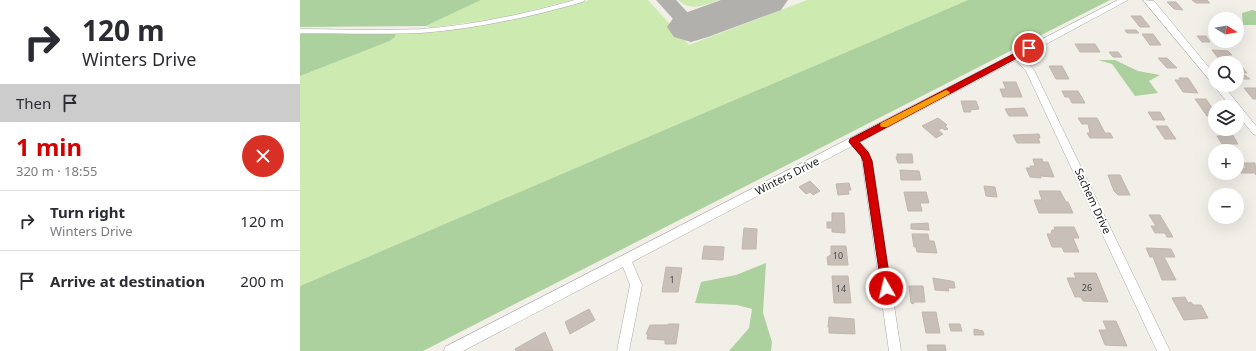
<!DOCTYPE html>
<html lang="en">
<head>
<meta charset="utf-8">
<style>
  body { margin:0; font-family:"Noto Sans",sans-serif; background:#f2f2f3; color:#2b2b33; height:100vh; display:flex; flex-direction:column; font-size:15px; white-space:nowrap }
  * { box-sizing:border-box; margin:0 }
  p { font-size:13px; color:#7c7c81 }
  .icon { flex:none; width:22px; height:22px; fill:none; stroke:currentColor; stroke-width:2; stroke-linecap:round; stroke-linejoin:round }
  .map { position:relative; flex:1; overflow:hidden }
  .sheet { display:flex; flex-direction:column; background:#fff; width:300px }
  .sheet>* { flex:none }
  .banner { background:#fff; color:#2b2b33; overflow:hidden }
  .needle { width:26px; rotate:101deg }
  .tools { position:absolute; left:908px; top:12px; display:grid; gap:8px }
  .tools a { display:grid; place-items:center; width:36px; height:36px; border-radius:50%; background:#fff; box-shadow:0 4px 16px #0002; font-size:20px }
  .pin { position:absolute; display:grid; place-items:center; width:34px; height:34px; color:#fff; margin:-17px; border:2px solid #fff; border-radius:50%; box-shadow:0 1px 4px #0007 }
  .me { position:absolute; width:44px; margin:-22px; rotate:352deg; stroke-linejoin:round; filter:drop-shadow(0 0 3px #0008) }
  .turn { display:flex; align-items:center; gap:14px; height:84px; padding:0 16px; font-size:18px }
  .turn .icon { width:52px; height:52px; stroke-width:2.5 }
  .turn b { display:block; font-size:28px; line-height:34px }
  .then { display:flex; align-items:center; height:38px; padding:0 16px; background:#0003; gap:8px; font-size:15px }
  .round { display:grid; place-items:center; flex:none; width:42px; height:42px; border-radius:21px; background:#f2f2f3 }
  .headline { display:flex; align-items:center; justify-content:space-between; height:68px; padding:0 16px }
  h1 { font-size:24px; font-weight:700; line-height:30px; color:#d40000 }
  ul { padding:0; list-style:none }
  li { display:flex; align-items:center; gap:12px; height:60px; padding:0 16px; border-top:1px solid #e1e1e2 }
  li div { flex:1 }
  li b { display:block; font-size:15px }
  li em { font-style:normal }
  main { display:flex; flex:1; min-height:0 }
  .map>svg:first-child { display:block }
  .grass { fill:#cdebb0 }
  .forest { fill:#add19e }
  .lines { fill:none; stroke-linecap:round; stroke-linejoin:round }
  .taxiway { fill:#b1b0ac; fill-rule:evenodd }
  .runway { fill:#b1b0ac; fill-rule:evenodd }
  .building { fill:#c7bfb8; stroke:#c4b6ab }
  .service-casing { stroke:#a9a9a9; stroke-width:5 }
  .minor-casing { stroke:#a9a9a9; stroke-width:1 }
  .service { stroke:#fff; stroke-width:4 }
  .minor { fill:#fff; fill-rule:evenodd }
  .route { fill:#d40000; stroke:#8a0000 }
  .slow { fill:#f59e0b }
  .labels { text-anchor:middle; stroke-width:4; stroke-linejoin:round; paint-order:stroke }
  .number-label { font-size:9px; fill:#4b4948 }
  .street-label { font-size:11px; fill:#222; stroke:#fff }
</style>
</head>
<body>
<main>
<section class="sheet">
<div class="banner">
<div class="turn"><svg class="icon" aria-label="right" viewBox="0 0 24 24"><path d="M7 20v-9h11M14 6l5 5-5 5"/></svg><div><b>120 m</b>Winters Drive</div></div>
<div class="then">Then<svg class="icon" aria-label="arrive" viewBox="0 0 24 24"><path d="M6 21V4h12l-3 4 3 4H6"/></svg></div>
</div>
<div class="headline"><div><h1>1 min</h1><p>320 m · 18:55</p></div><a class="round" style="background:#d93025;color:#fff"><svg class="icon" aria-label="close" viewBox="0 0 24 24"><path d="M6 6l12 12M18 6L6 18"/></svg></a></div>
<ul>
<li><svg class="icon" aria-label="right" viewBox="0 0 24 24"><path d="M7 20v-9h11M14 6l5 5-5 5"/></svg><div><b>Turn right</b><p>Winters Drive</p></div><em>120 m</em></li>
<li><svg class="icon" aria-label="arrive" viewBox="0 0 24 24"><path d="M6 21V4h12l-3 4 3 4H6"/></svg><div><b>Arrive at destination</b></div><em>200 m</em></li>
</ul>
</section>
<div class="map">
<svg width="956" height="351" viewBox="0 0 956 351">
  <rect width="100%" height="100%" fill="#f2efe9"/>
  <path class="grass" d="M181,0H272L206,17L131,28L126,26Z
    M289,0H348L389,45L507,0H668L0,286V76L90,41L95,37V34C161,30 226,19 289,0Z
    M378,0H419C405,5 390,12 378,0Z"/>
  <path class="forest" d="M0,0H181L126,26L0,27Z
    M668,0H810L123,351H0V286Z
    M952,10L956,11V25H943L942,13Z
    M0,34H95V37L90,41L0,76Z
    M798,60H815L838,71L860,75L849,81L858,93L835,96L812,64Z
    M466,263L463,313L472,342L471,351H429L449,328L452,309L437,305L395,303L401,282L436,275Z"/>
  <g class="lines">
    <path class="taxiway" d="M356,0H376L401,27L398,31L391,33L384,31Z"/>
    <path class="runway" d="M421,0H488L481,10L408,37L391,42L374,37L367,27L374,17Z"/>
  </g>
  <path class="building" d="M892,0H907L910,3H896Z
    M867,2H876L883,10L874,9Z
    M831,16H841L850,27H840Z
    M825,30H836L839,33H827Z
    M842,34H853L861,45H850Z
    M897,36H906L910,42H902Z
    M775,44H795L800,52H780Z
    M912,50L928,51L932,55H927L930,60L919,59Z
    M809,52H818L822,57H813Z
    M858,58H867L877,68H867Z
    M749,66H762L769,79H756Z
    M937,68H943L947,73H942L950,79H937Z
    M879,78H888L898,93L883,92L875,80H880Z
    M703,82H716L722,97H703L700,89H706Z
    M944,88H956V99H953Z
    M762,91H778L785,103H772L769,97H765Z
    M895,99H906L915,112V116H907Z
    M661,101H676L679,109L670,110L671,112H664Z
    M724,108L728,116H709L705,109Z
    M848,112H860L865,120H853Z
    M638,118L647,125L645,126L648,129L645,130L642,128L638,130L643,134L636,138L622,126Z
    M778,118H797L805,133H810L813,138H790L787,133H790L788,124H782Z
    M856,126H867L876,139H865Z
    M917,129H929L938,144H922L917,136H921Z
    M739,134L740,138H738L740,143H717L713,135Z
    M597,154H612L613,163H598L596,157H597Z
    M733,159H742L743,162H748L754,177L740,176L741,178L730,177L726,168H731L730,166H735Z
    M941,163H955L956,175L955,173H941L937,168H947Z
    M600,170L619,171L621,180H601Z
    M808,175H820L830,195H818L814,191Z
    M510,181L520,191L513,195L510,192L506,194L499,187Z
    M549,183L551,190H548L549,194L538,195L536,184Z
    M684,186L695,187L697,197L686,196Z
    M739,191H760L766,202H768L773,213H739L734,200H742Z
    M604,192H626L629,203H620L622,211H608Z
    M532,213H544L545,233L532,232V228H527V222H532Z
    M849,215H860L873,237H867L865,233H855L851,226H856Z
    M628,223L629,230L611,229V224Z
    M754,227H774L779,238H773L779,252H764L762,247H752L747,234H751L752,230H755Z
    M444,228L457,229L456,249H442Z
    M612,234H628L629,241H634L637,253L617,252L616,247H614Z
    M404,246L424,247L423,260L402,259Z
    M531,246H546L548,265H528L527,257L531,255Z
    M846,248L871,249L875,257H864L876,280H862L853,257H850Z
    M366,267L382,268L378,292H362Z
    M774,273H796L808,302L783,301L781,297H775L767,278H776Z
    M532,276H548L551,303H534Z
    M633,278L651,281L654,282L655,288H648L649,291L635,290Z
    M609,286H623L625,302H613L614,304L611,303Z
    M885,297L888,303L891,302L893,305H901L908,318L884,320L872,298Z
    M289,309L295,320L270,334L265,322Z
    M622,312H636L640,333H626Z
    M529,317L554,319L555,334L529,333V327H528Z
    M803,321H816L827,346L805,345L799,330H807Z
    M368,324H379L376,344H365V340L347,339L348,334H346L350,325H368Z
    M649,324H660L662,331H651Z
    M674,329L683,331L684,335H674Z
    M245,332L253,351H216L215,349Z
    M627,345H645L646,351H628Z"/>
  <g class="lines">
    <defs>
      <path id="service" d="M0,31C40,31 81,33 121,31C176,27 230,15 282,0"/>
      <path id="minor" d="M818,0H828L722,57L734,70L870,351H857L726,71L716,60L560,142L568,151L572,161L601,351H589L562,161L561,155L552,146L332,262L342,285L329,351H317L330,285L323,267L163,351H144L145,347Z
        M843,0L854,1L915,75V85H923L956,126V135L953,134L937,114V107H931L915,87V84L912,83Z"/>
    </defs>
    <use href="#service" class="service-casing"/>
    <use href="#minor" class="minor-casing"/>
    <use href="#service" class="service"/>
    <use href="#minor" class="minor"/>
  </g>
  <path class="route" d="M729,46L733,48L732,50L559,142L568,152L572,161L591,288L589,291L586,293L582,291L563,161L561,156L549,142L550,139Z"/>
  <path class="slow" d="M646,90L650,92L649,94L587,127H581L580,125L581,123Z"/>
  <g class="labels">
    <g class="number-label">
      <text x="538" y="259">10</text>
      <text x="372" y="283">1</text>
      <text x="787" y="291">26</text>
      <text x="541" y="292">14</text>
    </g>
    <g class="street-label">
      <text transform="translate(487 176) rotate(-27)" y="4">Winters Drive</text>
      <text transform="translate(793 201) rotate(65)" y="4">Sachem Drive</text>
    </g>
  </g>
</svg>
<div class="tools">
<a><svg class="needle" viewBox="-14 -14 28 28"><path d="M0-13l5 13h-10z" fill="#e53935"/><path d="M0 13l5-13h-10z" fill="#7c7c81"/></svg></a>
<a><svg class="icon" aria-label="search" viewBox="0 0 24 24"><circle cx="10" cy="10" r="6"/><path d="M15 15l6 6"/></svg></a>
<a><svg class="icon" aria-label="layers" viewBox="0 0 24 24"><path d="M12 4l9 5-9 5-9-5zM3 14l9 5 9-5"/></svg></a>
<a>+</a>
<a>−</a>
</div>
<div class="pin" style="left:729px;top:48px;background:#d93025"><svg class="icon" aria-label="arrive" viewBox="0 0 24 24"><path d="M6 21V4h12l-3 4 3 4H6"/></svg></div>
<svg class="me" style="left:586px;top:288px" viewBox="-20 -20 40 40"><circle r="17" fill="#d40000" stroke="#fff" stroke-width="3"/><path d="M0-11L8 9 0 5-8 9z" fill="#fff"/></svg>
</div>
</main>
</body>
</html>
